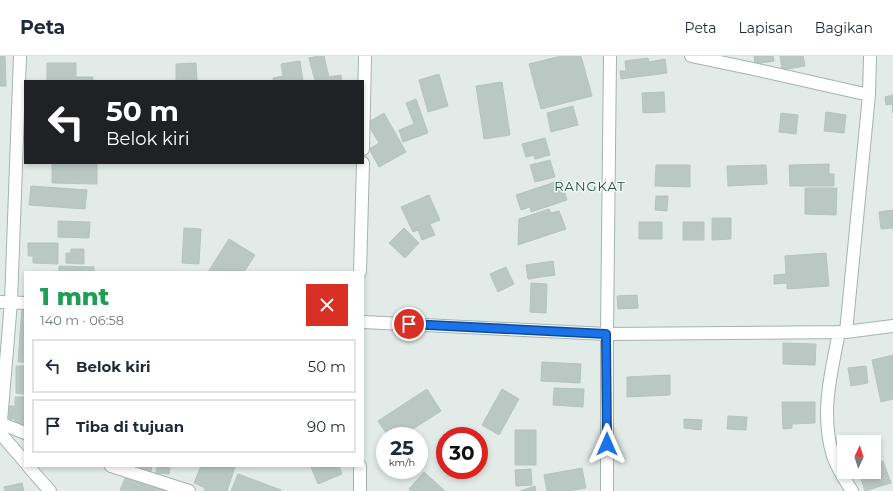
<!DOCTYPE html>
<html lang="id">
<head>
<meta charset="utf-8">
<style>
  body { margin:0; font-family:Montserrat,sans-serif; background:#f6f6f7; color:#1f2937; height:100vh; display:flex; flex-direction:column; font-size:15px; white-space:nowrap }
  * { box-sizing:border-box; margin:0 }
  p { font-size:13px; color:#747a83 }
  .icon { flex:none; width:22px; height:22px; fill:none; stroke:currentColor; stroke-width:2; stroke-linecap:round; stroke-linejoin:round }
  .map { position:relative; flex:1; overflow:hidden }
  .panel { position:absolute; left:24px; top:215px; width:340px; height:196px; display:flex; flex-direction:column; background:#fff; border-radius:0px; box-shadow:0 2px 6px #0003 }
  .panel>* { flex:none }
  .hud { position:absolute; left:24px; top:24px; width:340px; height:84px; border-radius:0px; box-shadow:0 2px 6px #0003; background:#202124; color:#fff; overflow:hidden }
  .needle { width:26px; rotate:4deg }
  .tools { position:absolute; left:837px; top:379px; display:grid; gap:8px }
  .tools a { display:grid; place-items:center; width:44px; height:44px; border-radius:0px; background:#fff; box-shadow:0 2px 6px #0003; font-size:20px }
  .speed { position:absolute; left:376px; top:371px; display:flex; gap:8px; font-size:20px; font-weight:700; text-align:center }
  .speed>* { display:grid; place-content:center; width:52px; height:52px; border-radius:50%; background:#fff; box-shadow:0 2px 6px #0003; line-height:1 }
  .speed small { font-size:10px; font-weight:400 }
  .speed .limit { border:6px solid #d22; background:#fff; color:#111 }
  .pin { position:absolute; display:grid; place-items:center; width:34px; height:34px; color:#fff; margin:-17px; border:2px solid #fff; border-radius:50%; box-shadow:0 1px 4px #0007 }
  .me { position:absolute; width:44px; margin:-22px; rotate:0deg; stroke-linejoin:round; filter:drop-shadow(0 0 3px #0008) }
  .turn { display:flex; align-items:center; gap:14px; height:84px; padding:0 16px; font-size:18px }
  .turn .icon { width:52px; height:52px; stroke-width:2.5 }
  .turn b { display:block; font-size:28px; line-height:34px }
  .round { display:grid; place-items:center; flex:none; width:42px; height:42px; border-radius:0px; background:#f6f6f7 }
  .overview { display:flex; align-items:center; justify-content:space-between; height:68px; padding:0 16px }
  h1 { font-size:24px; font-weight:800; line-height:30px; color:#1e9e55 }
  ul { padding:0; list-style:none }
  li { display:flex; align-items:center; gap:12px; height:54px; margin:0 8px 6px; padding:0 8px; border:2px solid #e0e1e3; border-radius:0px }
  li div { flex:1 }
  li b { display:block; font-size:15px }
  li em { font-style:normal }
  header { display:flex; align-items:center; gap:24px; box-sizing:border-box; height:56px; padding:0 20px; background:#fff; border-bottom:1px solid #e0e1e3 }
  header strong { font-size:19px }
  nav { display:flex; gap:22px; margin-inline-start:auto; font-size:14px }
  .map>svg:first-child { display:block }
  .building { fill:#bac8c4; stroke:#b4c4bf }
  .lines { fill:none; stroke-linecap:round; stroke-linejoin:round }
  .minor-casing { stroke:#a5b3ae; stroke-width:14 }
  .minor { stroke:#fff; stroke-width:12 }
  .route-casing { stroke:#114b97; stroke-width:10 }
  .route { stroke:#1a73e8; stroke-width:7 }
  .labels { text-anchor:middle; stroke-width:3; stroke-linejoin:round; paint-order:stroke }
  .quarter-label { font-size:13px; letter-spacing:1px; fill:#204b44; stroke:#f2f8f5 }
</style>
</head>
<body>
<header>
<strong>Peta</strong>
<nav><a>Peta</a><a>Lapisan</a><a>Bagikan</a></nav>
</header>
<div class="map">
<svg width="893" height="435" viewBox="0 0 893 435">
  <rect width="100%" height="100%" fill="#e2ebe7"/>
  <path class="building" d="M0,0H5L6,30H0Z
    M319,0H324L329,21L341,19L342,25H315L309,2Z
    M561,0H581L592,40L541,53L529,8Z
    M754,0H773L774,5L755,8Z
    M780,0H803L805,10L782,14Z
    M648,2L649,6L665,3L667,17L621,23L620,15H626L625,5Z
    M300,5L303,25H273V22L283,20L281,8Z
    M47,7H76V21H93V25H47Z
    M196,7L197,25H176V8Z
    M439,18L448,50L428,56L419,24Z
    M502,26L510,79L484,83L476,30Z
    M664,36L665,56L643,57L642,37Z
    M893,39V57L892,48L886,49L885,41Z
    M416,43L428,77L403,86L399,74L414,68L406,47Z
    M573,50L578,69L551,76L547,57Z
    M826,56L846,59L844,77L824,75Z
    M384,57L406,96L379,111L369,93L379,87L367,67Z
    M781,57L798,59L796,78L779,76Z
    M545,82L550,99L535,103L534,99L526,101L522,88Z
    M550,104L555,121L535,126L530,109Z
    M52,107H97V128L52,127Z
    M829,108V118H834V130H790L789,109Z
    M656,109H690V131L655,130Z
    M766,109L767,128L728,130L727,110Z
    M561,124L567,144L531,156L530,151L521,154L516,139Z
    M31,130L87,134L85,153L29,149Z
    M805,132H837L836,159L805,158Z
    M429,139L440,164L430,168L435,179L422,184L418,174L413,176L401,151Z
    M656,140H668L667,155L655,154Z
    M549,153L551,157L559,155L566,173L518,189L519,163Z
    M893,154V172L881,173L879,156Z
    M712,162H731V183L712,184Z
    M58,165L90,166L89,182L58,181Z
    M639,166H662V183H639Z
    M683,166H704V184H683Z
    M184,172L201,173L199,208L182,207Z
    M404,172L419,187L405,202L389,187Z
    M229,183L255,199L244,216H208Z
    M28,187H58V208L33,207V200H28Z
    M71,193H84V208L66,207V197H71Z
    M826,197L829,230L787,233V227L774,228V219L786,218L785,200Z
    M553,205L555,219L528,223L526,209Z
    M59,210L94,211V216H59Z
    M506,211L514,228L498,236L490,218Z
    M531,227L547,228L546,257L530,256Z
    M637,239L638,252L618,253L617,240Z
    M22,254L25,255V278H20Z
    M20,278H25V306H18Z
    M783,287L816,288L815,309L783,308Z
    M893,299V343L881,346L872,304Z
    M542,306L581,308L580,327L541,325Z
    M16,310H25V338L16,337Z
    M866,310L868,327L851,330L848,312Z
    M670,319V339L627,341V321Z
    M554,332L584,333L583,351L553,349Z
    M427,333L441,355L402,380H388L378,365Z
    M502,333L519,343L499,379L482,369Z
    M15,341H25V370L15,371V363H9V350H15Z
    M782,346H815V367L792,368V372L783,373Z
    M728,360L747,361L746,374L727,373Z
    M684,363L702,364L701,374L684,372Z
    M515,374H536V409H515Z
    M883,405L891,427L865,435L859,416H874V408Z
    M140,410H152L150,420L138,418Z
    M157,410H170L169,418L156,417Z
    M201,410L235,411L227,435H204L205,432L194,427Z
    M315,410H339L342,418L318,428L311,411Z
    M582,412L586,432L569,435H547L544,419Z
    M531,413L532,429L516,430L515,414Z
    M424,416L445,435H411L409,433Z
    M127,418L168,435L120,434Z
    M238,418L281,434V435H231Z
    M22,427L24,435H5L4,431Z
    M535,430L536,435H520Z"/>
  <g class="lines">
    <defs>
      <path id="minor" d="M691,0L758,14L869,39
        M363,93L365,0
        M360,216L363,107
        M0,246L25,247
        M363,266L607,278L846,276L893,270
        M839,276C831,318 820,357 833,400C837,412 845,424 852,435
        M846,276L869,39L870,0
        M0,367L25,377
        M0,377L11,246L20,0
        M0,377L25,406
        M28,410L50,435
        M111,410L189,435
        M360,410V435
        M607,435V278L610,0"/>
    </defs>
    <use href="#minor" class="minor-casing"/>
    <use href="#minor" class="minor"/>
  </g>
  <g class="lines">
    <defs>
      <path id="route" d="M409,268L606,278L607,388"/>
    </defs>
    <use href="#route" class="route-casing"/>
    <use href="#route" class="route"/>
  </g>
  <g class="labels">
    <g class="quarter-label">
      <text x="590" y="135">RANGKAT</text>
    </g>
  </g>
</svg>
<div class="tools">
<a><svg class="needle" viewBox="-14 -14 28 28"><path d="M0-13l5 13h-10z" fill="#e53935"/><path d="M0 13l5-13h-10z" fill="#747a83"/></svg></a>
</div>
<div class="speed"><div>25<small>km/h</small></div><div class="limit">30</div></div>
<div class="pin" style="left:409px;top:268px;background:#d93025"><svg class="icon" aria-label="arrive" viewBox="0 0 24 24"><path d="M6 21V4h12l-3 4 3 4H6"/></svg></div>
<svg class="me" style="left:607px;top:388px" viewBox="-20 -20 40 40"><path d="M0-17L14 15 0 8-14 15z" fill="#1a73e8" stroke="#fff" stroke-width="4"/></svg>
<div class="hud">
<div class="turn"><svg class="icon" aria-label="left" viewBox="0 0 24 24"><path d="M17 20v-9H6M10 6l-5 5 5 5"/></svg><div><b>50 m</b>Belok kiri</div></div>
</div>
<section class="panel">
<div class="overview"><div><h1>1 mnt</h1><p>140 m · 06:58</p></div><a class="round" style="background:#d93025;color:#fff"><svg class="icon" aria-label="close" viewBox="0 0 24 24"><path d="M6 6l12 12M18 6L6 18"/></svg></a></div>
<ul>
<li><svg class="icon" aria-label="left" viewBox="0 0 24 24"><path d="M17 20v-9H6M10 6l-5 5 5 5"/></svg><div><b>Belok kiri</b></div><em>50 m</em></li>
<li><svg class="icon" aria-label="arrive" viewBox="0 0 24 24"><path d="M6 21V4h12l-3 4 3 4H6"/></svg><div><b>Tiba di tujuan</b></div><em>90 m</em></li>
</ul>
</section>
</div>
</body>
</html>
